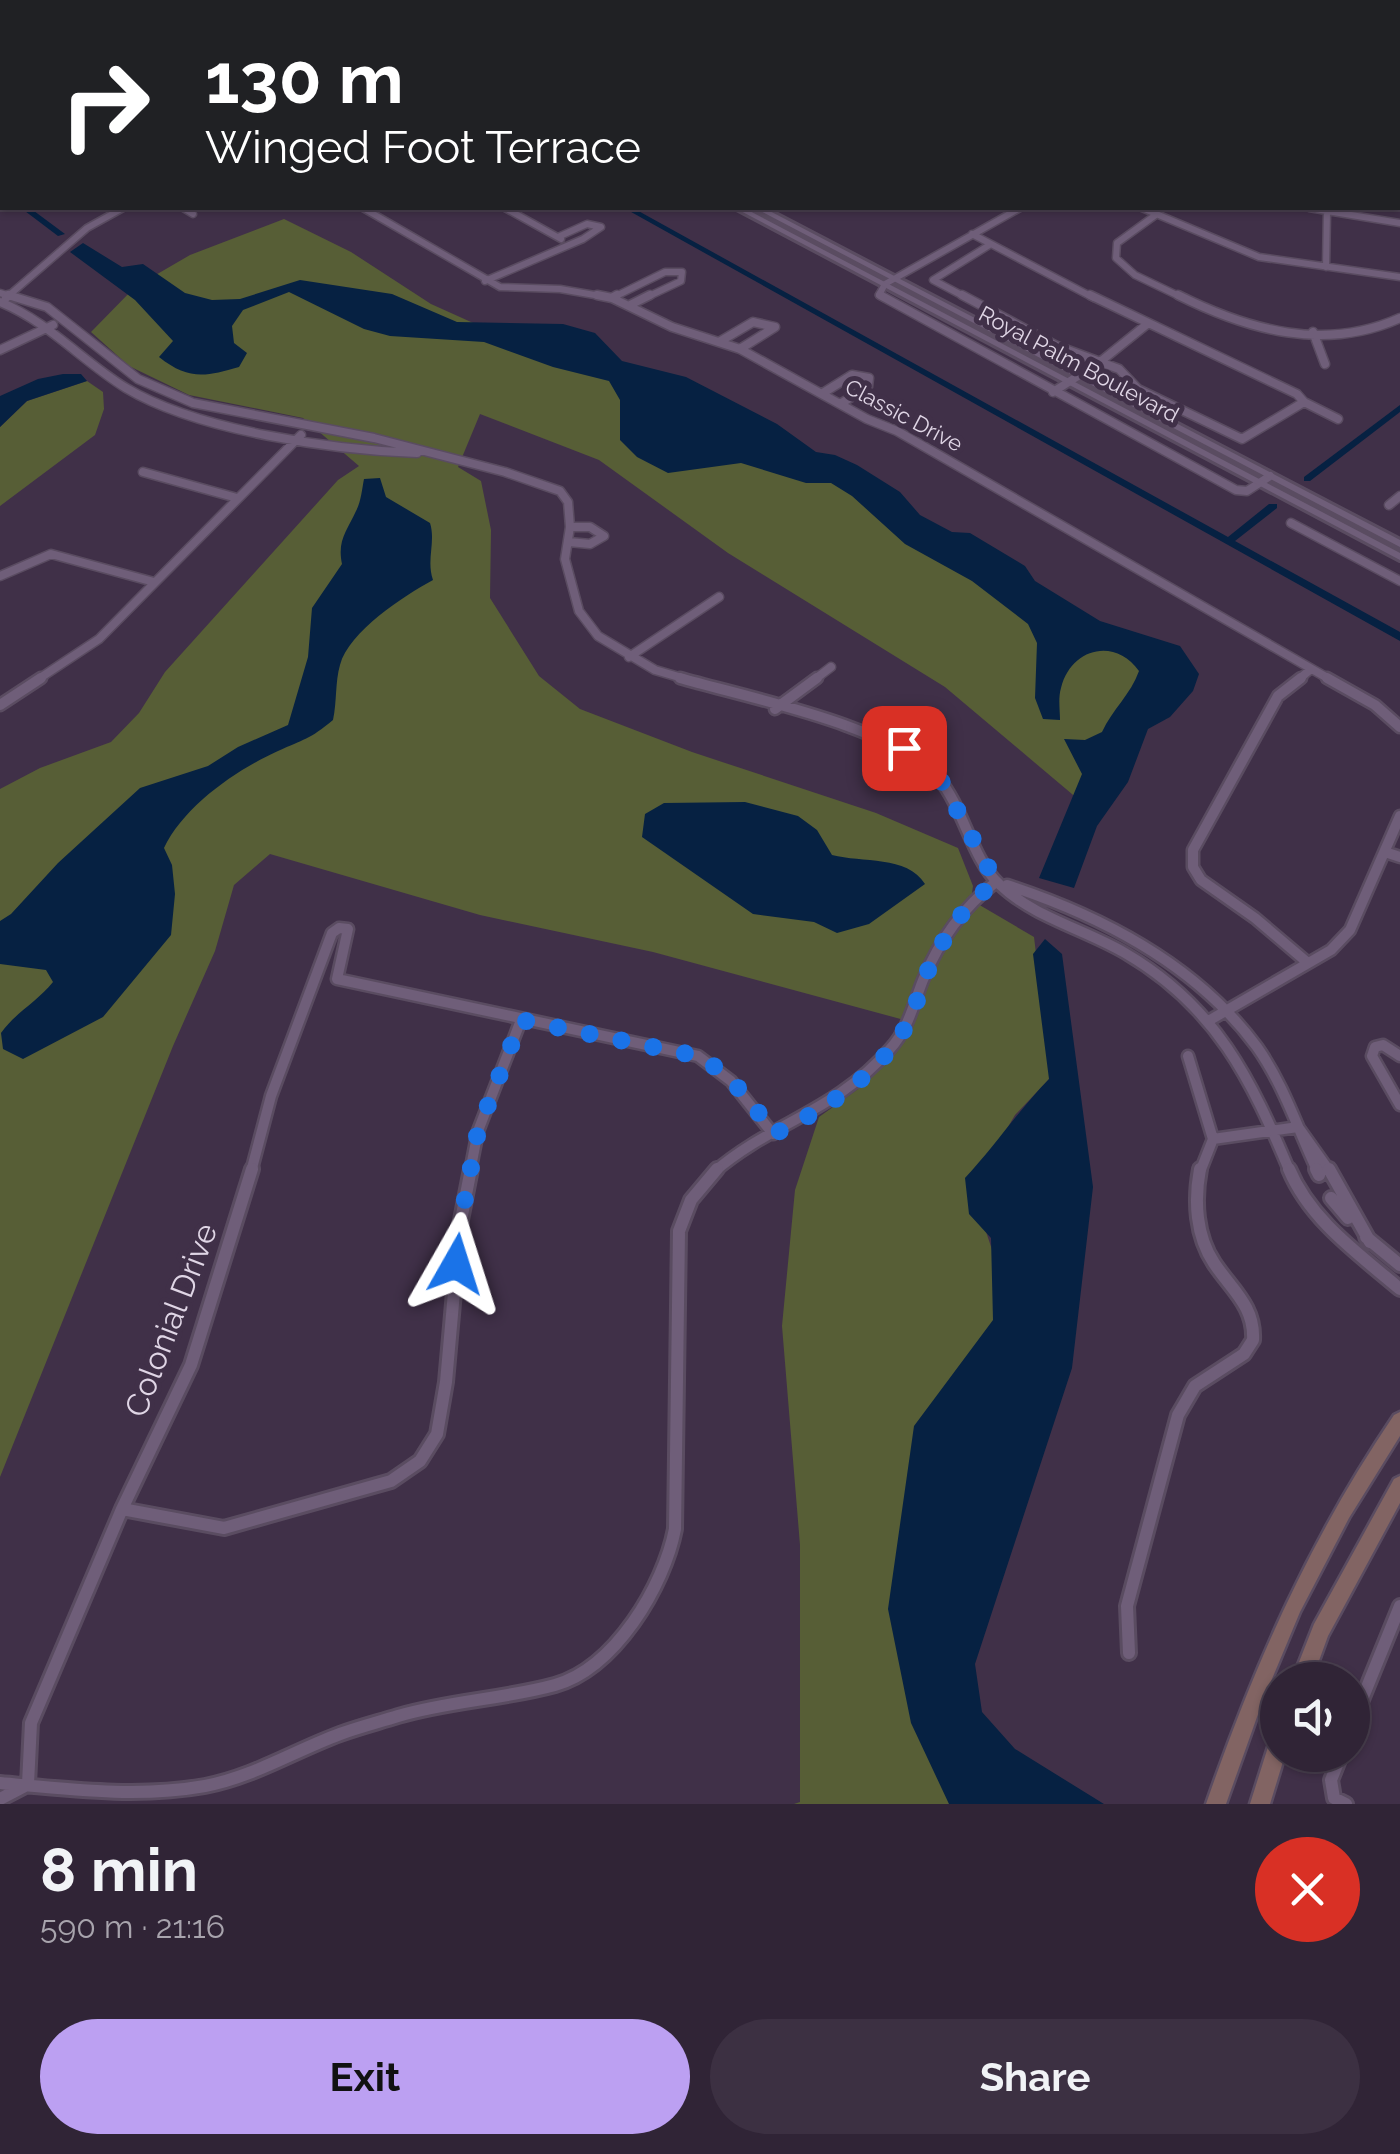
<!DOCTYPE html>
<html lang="en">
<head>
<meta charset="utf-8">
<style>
  body { margin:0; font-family:Raleway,sans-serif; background:#3c3042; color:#f1f3f6; height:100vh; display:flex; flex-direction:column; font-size:38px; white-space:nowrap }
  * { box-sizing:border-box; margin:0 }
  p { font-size:32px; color:#a8a4ad }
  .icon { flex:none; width:55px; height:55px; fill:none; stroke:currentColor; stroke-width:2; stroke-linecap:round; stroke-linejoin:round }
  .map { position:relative; height:1804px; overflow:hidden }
  .sheet { display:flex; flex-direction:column; background:#302436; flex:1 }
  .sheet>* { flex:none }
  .banner { position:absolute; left:0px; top:0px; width:1400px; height:210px; box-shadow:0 2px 8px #0004,0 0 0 2px #4b4151; background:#202124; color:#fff; overflow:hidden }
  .controls { position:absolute; left:1260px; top:1662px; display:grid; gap:20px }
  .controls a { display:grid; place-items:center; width:110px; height:110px; border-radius:50%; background:#302436; box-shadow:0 2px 8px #0004,0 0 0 2px #4b4151; font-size:50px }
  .pin { position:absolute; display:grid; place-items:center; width:85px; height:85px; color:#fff; margin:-42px; border-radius:20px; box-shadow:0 5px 15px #0006 }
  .me { position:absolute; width:110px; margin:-55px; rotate:6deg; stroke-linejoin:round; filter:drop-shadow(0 0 8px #0008) }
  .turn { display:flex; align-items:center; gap:35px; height:210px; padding:0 40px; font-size:45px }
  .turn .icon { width:130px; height:130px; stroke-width:2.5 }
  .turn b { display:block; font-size:70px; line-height:85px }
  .round { display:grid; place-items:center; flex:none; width:105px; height:105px; border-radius:52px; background:#3c3042 }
  .summary { display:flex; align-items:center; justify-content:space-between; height:170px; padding:0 40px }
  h1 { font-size:60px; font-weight:700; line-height:75px }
  .primary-button { display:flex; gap:20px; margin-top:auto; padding:20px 40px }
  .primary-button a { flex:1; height:115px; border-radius:60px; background:#bca0f2; color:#111; font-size:40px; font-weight:700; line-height:115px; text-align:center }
  .primary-button a+a { background:#3c3042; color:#f1f3f6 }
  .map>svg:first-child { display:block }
  .green { fill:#575e36 }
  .water { fill:#062142 }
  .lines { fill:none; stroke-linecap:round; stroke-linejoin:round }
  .canal { fill:#062142; fill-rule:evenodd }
  .minor-far3-casing { stroke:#5a4c61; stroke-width:9 }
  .minor-far2-casing { stroke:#5a4c61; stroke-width:11 }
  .minor-far1-casing { stroke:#5a4c61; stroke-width:15 }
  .minor-casing { stroke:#5a4c61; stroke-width:18 }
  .tertiary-casing { stroke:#5a4c61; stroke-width:6 }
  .secondary-casing { stroke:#5a4c61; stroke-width:5 }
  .motorway-casing { stroke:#5a4c61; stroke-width:22 }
  .minor-far3 { stroke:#6f5e79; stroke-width:6 }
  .minor-far2 { stroke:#6f5e79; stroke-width:8 }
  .minor-far1 { stroke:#6f5e79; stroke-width:10 }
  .minor { stroke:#6f5e79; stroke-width:12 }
  .tertiary { fill:#6f5e79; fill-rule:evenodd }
  .secondary { fill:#826463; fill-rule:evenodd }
  .motorway { stroke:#af7230; stroke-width:18 }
  .route { stroke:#1a73e8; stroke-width:18; stroke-dasharray:0 32.4 }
  .labels { text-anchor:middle; stroke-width:10; stroke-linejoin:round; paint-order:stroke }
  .far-street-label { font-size:22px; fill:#dfd5e5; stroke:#403048 }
  .near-street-label { font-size:32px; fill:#dfd5e5; stroke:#403048 }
</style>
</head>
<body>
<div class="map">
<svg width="1400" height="1804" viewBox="0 0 1400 1804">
  <rect width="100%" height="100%" fill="#403048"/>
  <path class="green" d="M284,219L351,252L431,304L491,331L709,401L1161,675L1085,805L945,687L728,553L599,460L480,414L458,467L481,481L491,530L490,598L539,676L580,709L692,752L876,813L958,848L973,886L971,900L1034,937L1051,1077L1015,1115L993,1152L968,1178L1022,1339L930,1738L965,1804H794L800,1802V1545L782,1326L795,1190L819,1117L858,1089L908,1021L653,952L480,915L270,854L234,885L215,951L173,1046L0,1477V789L40,768L111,742L139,713L165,672L338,480L359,466L303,418L189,395L129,366L91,332L135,287L190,255Z
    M87,381L103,392L104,409L95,435L0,506V427L27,401Z"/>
  <path class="water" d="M83,243L122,267L143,264L185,293L212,300L240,299L300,280L392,294L457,322L563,324L595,333L622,361L686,377L777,424L816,452L835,455L857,465L900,492L920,515L952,532L970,533L1025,566L1035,581L1100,621L1180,646L1199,674L1193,691L1170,717L1148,729L1128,782L1097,826L1074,888L1039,878L1082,774L1064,739L1085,740L1102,732C1112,710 1131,694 1139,671C1115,637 1071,648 1061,688C1058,698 1060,710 1060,720L1043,719L1035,698L1037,643L1028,624L972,581L905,544L852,496L831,483H806L741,463L668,473L637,457L620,440V400L609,381L553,367L484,342L390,336L364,329L289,292L243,310L232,326L234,343L247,353L239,367C205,377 188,380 159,357L173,341L135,300L70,252Z
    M63,374H81L87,381L27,401L0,427V396L38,379Z
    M380,478L386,497L430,523C436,542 426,560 433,580C404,596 349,631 340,665C335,682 337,702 333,720C309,740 304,739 278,751C236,770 184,806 164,848L172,865L175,894L171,935L103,1017L23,1059L3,1049L1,1033C16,1012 37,1002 53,982L46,970L0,964V921L11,914L58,863L140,788L208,766L238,747L288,725L308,657L312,608L342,564C337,540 347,531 356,511C361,502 362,489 364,479Z
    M745,802L798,816L817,830L832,855C862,863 907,855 925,884L869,924L837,933L814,922L753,914L642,837L645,814L664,803Z
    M1045,939L1062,954L1093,1187L1072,1368L975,1664L982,1712L1015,1749L1104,1804H949L911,1723L888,1609L914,1426L993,1320L991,1238L969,1214L965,1178C995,1146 1018,1111 1049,1079L1033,954Z"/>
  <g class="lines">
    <path class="canal" d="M407,0H417L413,2H404Z
      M820,0H830L826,2H818Z
      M0,147H2V152H0Z
      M0,187H2V193H0Z
      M21,208H30L65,234L58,236Z
      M624,208H633L1228,537L1269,504H1277V508L1235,541L1400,632V641Z
      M1400,405V412L1310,481H1304V477Z"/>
    <defs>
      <path id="minor-far3" d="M1003,0L1010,2
        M1102,0L1108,2
        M1272,0L1279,2
        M894,2L899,0
        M1208,2L1213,0
        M1384,2L1389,0
        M183,208L193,214
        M363,208L500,287L560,289L612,298
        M505,208L561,239
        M1142,208L1259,257L1400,277
        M1309,208L1400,223
        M1157,214L1117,243L1116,258L1135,275L1183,298
        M972,234L1094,298
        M1326,267L1327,212
        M485,281L583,239L601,227L587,224L558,237
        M0,293L17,298
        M6,298L87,228L123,208
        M612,298L665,272H682L681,281L645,298
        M884,298L879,295L885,284L1020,208
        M967,298L933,280L991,244"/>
      <path id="minor-far2" d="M8,295L47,307L138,379L193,403L374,438L505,472L560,491L568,502L570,527L565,559L579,611L598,636L655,670L689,680
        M597,295L612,298L672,327L740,349L867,419L897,431L1331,680
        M880,295L1236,490L1247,491L1270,476
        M962,295L1057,346L1100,362L1146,325
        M1090,295L1297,394L1304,402L1338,419
        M1178,295C1248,330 1325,352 1400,318
        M6,298L9,295
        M612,298L617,295
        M0,302C49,322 82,361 126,388C198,431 334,450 417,453
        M630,305L650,295
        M1313,332L1325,364
        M719,342L753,322L775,327L740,349
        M0,350L53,325
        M1053,392L1100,362L1119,369L1138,389L1242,439L1304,402
        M823,393L852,375L869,378L868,387L840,404
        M143,472L237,498
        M1389,505L1400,496
        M1291,523L1400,581
        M569,542L590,544L604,536L590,527H570
        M0,576L51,554L154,582
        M629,657L719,597
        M37,680L99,639L301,435
        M814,680L831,667
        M1298,680L1311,669"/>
      <path id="minor-far1" d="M680,678C749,698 894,726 939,779C963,807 972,859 999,884C1033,917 1084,929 1125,953C1216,1006 1251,1079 1290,1172
        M1301,678L1278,696L1193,850V867L1201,880L1255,918L1308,963
        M1327,678L1375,705L1400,727
        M0,705L41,678
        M775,709L817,678
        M1385,852L1400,857
        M1007,885C1102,916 1196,964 1257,1047C1284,1085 1298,1130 1318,1172
        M1210,1020L1331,950L1350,930L1400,816
        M1188,1056L1213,1139
        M1400,1056L1383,1045L1375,1047L1372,1056L1400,1105
        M251,1172L271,1096L332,933L339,928L348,929L337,979L698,1056L731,1081L773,1134
        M470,1172L478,1131L521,1020
        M714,1172C772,1122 835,1112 890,1049C909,1028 913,1005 923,980C939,941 962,908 996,882
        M1200,1172L1213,1139L1298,1127L1330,1172"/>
      <path id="minor" d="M1289,1169C1310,1220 1359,1254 1400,1289
        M1316,1169L1319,1175
        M1329,1169L1370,1242
        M1331,1198L1348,1218
        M1366,1237L1400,1265
        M122,1509L224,1528L391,1481L420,1461L437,1434L446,1382L460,1225L471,1169
        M1129,1653L1127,1606L1178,1415L1195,1386L1244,1354L1253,1340C1255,1306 1231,1289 1214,1263C1196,1236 1194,1201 1200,1169
        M1352,1724L1400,1606
        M1341,1755L1331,1780L1334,1798L1346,1804
        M0,1783C67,1789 138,1798 205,1786C253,1777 294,1751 340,1734C359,1727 379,1722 398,1716C449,1701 504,1699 555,1685C615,1668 664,1586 675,1529L679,1231L691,1200L717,1169
        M28,1784L31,1723L122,1509L191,1365L252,1169
        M0,1799L27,1785"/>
      <path id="tertiary" d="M577,0H597L590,2H574Z
        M774,0H790L784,2H771Z
        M735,208H744L1400,553V560Z
        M755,208H764L1400,540V547Z"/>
      <path id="secondary" d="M1400,1412V1436L1349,1518L1300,1612L1262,1703L1226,1804H1206C1255,1663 1310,1539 1394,1415Z
        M1400,1476V1503L1328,1636L1312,1680H1292L1314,1624L1394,1479Z
        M1278,1737V1755H1285L1270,1804H1250L1268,1747L1271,1740Z"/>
      <path id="motorway" d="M295,2L302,0
        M349,2L356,0
        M0,105L2,104
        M0,126L2,125"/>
    </defs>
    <use href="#minor-far3" class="minor-far3-casing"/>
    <use href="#minor-far2" class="minor-far2-casing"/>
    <use href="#minor-far1" class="minor-far1-casing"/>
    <use href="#minor" class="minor-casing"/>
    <use href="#tertiary" class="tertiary-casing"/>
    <use href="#secondary" class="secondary-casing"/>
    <use href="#motorway" class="motorway-casing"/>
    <use href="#minor-far3" class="minor-far3"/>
    <use href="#minor-far2" class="minor-far2"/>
    <use href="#minor-far1" class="minor-far1"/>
    <use href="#minor" class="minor"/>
    <use href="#tertiary" class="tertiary"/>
    <use href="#secondary" class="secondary"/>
    <use href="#motorway" class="motorway"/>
  </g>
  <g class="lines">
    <path class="route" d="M456,1264L460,1225L478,1131L521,1020L698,1056C732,1075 751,1102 774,1134C826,1109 879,1075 908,1023C916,1010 918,993 924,979C942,940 961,907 996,882L942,782L904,748"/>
  </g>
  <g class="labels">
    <g class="far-street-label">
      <text transform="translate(1079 364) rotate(28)" y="8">Royal Palm Boulevard</text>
      <text transform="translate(904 415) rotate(28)" y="8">Classic Drive</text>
    </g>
    <g class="near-street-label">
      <text transform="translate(171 1320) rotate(-69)" y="11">Colonial Drive</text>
    </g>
  </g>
</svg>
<div class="controls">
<a><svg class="icon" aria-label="sound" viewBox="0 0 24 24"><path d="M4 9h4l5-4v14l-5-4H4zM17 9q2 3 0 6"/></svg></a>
</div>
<div class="pin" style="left:904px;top:748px;background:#d93025"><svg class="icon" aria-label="arrive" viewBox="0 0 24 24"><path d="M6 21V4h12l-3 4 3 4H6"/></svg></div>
<svg class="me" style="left:456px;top:1264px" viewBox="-20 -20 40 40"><path d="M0-17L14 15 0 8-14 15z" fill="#1a73e8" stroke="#fff" stroke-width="4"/></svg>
<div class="banner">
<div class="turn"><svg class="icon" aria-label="right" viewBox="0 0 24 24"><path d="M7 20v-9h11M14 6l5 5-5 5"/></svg><div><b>130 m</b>Winged Foot Terrace</div></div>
</div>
</div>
<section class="sheet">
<div class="summary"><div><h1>8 min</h1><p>590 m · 21:16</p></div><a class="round" style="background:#d93025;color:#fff"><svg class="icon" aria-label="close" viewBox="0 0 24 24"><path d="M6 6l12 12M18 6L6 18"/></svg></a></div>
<div class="primary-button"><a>Exit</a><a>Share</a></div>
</section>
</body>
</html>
